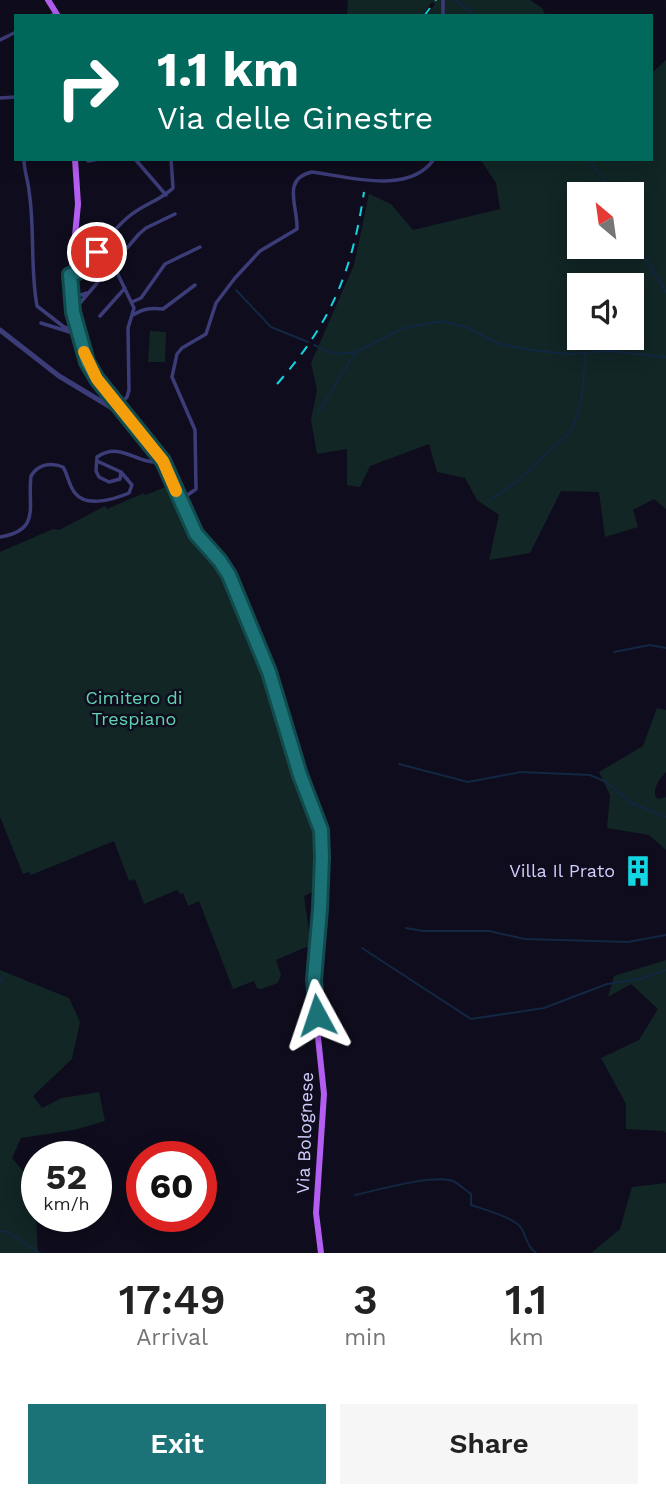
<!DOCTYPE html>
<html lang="en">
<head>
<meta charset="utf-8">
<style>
  body { margin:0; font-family:"Work Sans",sans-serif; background:#f6f6f6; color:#222; height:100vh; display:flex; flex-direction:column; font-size:26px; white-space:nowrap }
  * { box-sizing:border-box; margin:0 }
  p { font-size:23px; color:#767676 }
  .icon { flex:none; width:38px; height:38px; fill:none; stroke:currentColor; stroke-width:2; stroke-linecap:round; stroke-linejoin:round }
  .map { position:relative; height:1253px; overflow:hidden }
  .side { display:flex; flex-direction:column; background:#fff; flex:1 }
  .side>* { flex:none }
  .hud { position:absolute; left:14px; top:14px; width:639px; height:147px; border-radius:0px; box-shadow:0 4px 18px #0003; background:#00695c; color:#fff; overflow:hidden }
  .needle { width:46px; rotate:331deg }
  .buttons { position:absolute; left:567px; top:182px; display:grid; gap:14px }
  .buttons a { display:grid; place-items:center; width:77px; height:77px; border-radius:0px; background:#fff; box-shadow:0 4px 18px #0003; font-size:35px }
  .speed { position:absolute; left:21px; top:1141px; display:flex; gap:14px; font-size:35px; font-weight:700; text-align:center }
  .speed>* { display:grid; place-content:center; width:91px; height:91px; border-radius:50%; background:#fff; box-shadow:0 4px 18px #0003; line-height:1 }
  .speed small { font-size:18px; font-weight:400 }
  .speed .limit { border:10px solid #d22; background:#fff; color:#111 }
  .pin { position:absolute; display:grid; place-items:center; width:60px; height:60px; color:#fff; margin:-30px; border:4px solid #fff; border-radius:50%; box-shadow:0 2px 7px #0007 }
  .me { position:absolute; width:77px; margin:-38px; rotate:355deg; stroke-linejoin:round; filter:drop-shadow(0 0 5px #0008) }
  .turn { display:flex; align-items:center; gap:24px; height:147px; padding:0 28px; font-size:32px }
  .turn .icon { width:91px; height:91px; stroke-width:2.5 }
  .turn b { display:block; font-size:49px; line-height:60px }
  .eta { display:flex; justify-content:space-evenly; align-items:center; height:119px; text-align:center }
  .eta b { font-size:42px; font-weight:600; line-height:49px }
  .primary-button { display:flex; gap:14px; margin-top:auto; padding:14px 28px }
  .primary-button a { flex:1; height:80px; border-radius:0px; background:#1b7378; color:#fff; font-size:28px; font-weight:600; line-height:80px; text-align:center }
  .primary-button a+a { background:#f6f6f6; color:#222 }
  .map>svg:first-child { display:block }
  .green { fill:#112625; fill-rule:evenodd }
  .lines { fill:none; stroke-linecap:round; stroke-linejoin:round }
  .stream { stroke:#112742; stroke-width:2 }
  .minor { stroke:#3c3c78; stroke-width:3.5 }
  .tertiary { stroke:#3c3c78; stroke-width:5 }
  .primary { stroke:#b45df2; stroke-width:6 }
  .rail { stroke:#12d6e2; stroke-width:2; stroke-dasharray:10 9; stroke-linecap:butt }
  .route-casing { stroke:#124b4e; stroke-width:18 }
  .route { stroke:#1b7378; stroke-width:12 }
  .slow { stroke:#f59e0b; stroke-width:12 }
  .labels { text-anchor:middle; stroke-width:5; stroke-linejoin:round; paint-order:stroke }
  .park-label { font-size:18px; fill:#60d4b2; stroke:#0f0d1d }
  .poi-label { font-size:18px; fill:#d0cdfb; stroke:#0f0d1d; text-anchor:end }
  .street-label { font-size:18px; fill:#d0cdfb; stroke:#0f0d1d }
</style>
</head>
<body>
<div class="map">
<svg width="666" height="1253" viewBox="0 0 666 1253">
  <rect width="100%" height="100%" fill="#0f0d1d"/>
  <path class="green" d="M348,0H530L542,8L546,16H426L435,4L432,2L422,16H347Z
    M666,60V509L654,499L633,510L638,527L605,537L599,492L561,491L530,553L489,560L499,515L477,500L465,478L437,472L429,444L370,466L360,487L347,485V449L317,454L311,420L317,390L311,363L354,265L369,194L391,204L413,230L500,209L496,183L480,159H651V74ZM632,194V247H579V194ZM579,285H632V338H579Z
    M150,331L166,332L165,362H148Z
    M171,485L194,538L227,579L273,694L294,767L315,819L318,830V889L304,896L311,945L276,960L281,975L278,983L261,989L257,988L254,981L233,989L199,901L188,906L183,893L180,894L177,890L144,904L135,879L129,881L114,841L31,875L29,872L23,874L0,817V552L53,529L59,530L105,506L107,509L144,493L145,495Z
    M657,708L666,710V772L659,780L655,789V796L658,799L666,797V850L649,835L607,828L610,795L599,772L643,746Z
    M666,960V1133L664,1131L626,1129V1104L601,1058L639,1040L658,1009L631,984L608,997L614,976Z
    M0,970L69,998L80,1022L72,1059L33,1096L42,1108L62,1098L99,1092L105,1121L74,1130L21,1138L12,1158L37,1187V1216H41L36,1219L38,1253H0Z
    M666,1183V1253H591L620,1229L632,1187Z"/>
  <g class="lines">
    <path class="stream" d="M455,0L476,16
      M588,159L609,186L613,194
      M632,237L666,292
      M236,290L271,327L308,342
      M314,345L335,354L356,352L404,328L442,321L466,327L499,344L538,351L569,354L610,351L666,357
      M319,411L355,353
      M489,501L515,483L569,433C583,410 584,380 585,353
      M614,652L650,645L666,648
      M399,764L468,782L521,772L590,775L606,782L631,803L666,817
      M406,928L423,931H489L525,939L628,942L666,935
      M362,948L471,1019L544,1008L607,984L640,979L666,970
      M0,982L6,974
      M355,1195C378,1190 433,1174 453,1181C459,1184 465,1190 471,1194V1205C483,1209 516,1218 522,1229C527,1239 527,1246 536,1253
      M0,1231L7,1232L40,1253"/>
    <path class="minor" d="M443,0V16
      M50,16L56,13
      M0,40L16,32
      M0,98L16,97
      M24,159C24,171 28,180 29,191C35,229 30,268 37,306L64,327L77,330
      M135,159L166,195
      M88,161L99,159
      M113,264L134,308L128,328L129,390L127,397L118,406
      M70,275L78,272C94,254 109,234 127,218C141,205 160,201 173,188L171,159
      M71,290L81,295L87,293
      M132,302L141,298L165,264L200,247
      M74,310L139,234L146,228L175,214
      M133,315C144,308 151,308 163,309L195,285
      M100,316L125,288
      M41,323L79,335
      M121,472L120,479L109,482L99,477L96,471L97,457C123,440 137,467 163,461
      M182,499L196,489L195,430L172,377L177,354L182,348L206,334L216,303L235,278L260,251L297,229C298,206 281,179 312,172C347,176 409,196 434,159
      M0,537C42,530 27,506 31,476C38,464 51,462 63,467C68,475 69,486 75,493C86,508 115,499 129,493L132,485L121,472L97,461"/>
    <path class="tertiary" d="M0,330L59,376L127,417"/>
    <path class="primary" d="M48,0L58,16
      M75,159L78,204L70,289L74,315L87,362L97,379L163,461L196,534L229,575L269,672L300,775L321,830L322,857L320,909L313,990L324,1094L316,1213L321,1253"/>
    <path class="rail" d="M424,16L436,0
      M277,384C331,323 352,272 364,192"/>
  </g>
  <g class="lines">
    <defs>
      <path id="route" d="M97,252L78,272L70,275L73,312L87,362L97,379L163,461L196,534L220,561L229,575L269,672L300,775L321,830L322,857L320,909L314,980L317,1015"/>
    </defs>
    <use href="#route" class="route-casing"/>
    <use href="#route" class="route"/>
    <path class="slow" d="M84,352L97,379L163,461L176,491"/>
  </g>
  <defs>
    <symbol id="building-bare" viewBox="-9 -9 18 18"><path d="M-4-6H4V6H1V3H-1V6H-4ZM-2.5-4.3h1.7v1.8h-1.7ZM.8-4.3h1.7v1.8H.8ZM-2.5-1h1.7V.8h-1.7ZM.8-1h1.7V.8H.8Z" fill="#12d6e2" stroke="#0f0d1d" stroke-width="2.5" paint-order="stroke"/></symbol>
  </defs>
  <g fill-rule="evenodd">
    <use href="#building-bare" x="616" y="849" width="44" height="44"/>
  </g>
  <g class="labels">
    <g class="park-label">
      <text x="134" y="704">Cimitero di<tspan x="134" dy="21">Trespiano</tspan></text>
    </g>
    <g class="poi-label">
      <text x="615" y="877">Villa Il Prato</text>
    </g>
    <g class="street-label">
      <text transform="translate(305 1133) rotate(-88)" y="6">Via Bolognese</text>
    </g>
  </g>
</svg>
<div class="buttons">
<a><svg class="needle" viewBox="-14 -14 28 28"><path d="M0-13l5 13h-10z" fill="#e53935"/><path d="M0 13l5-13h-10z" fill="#767676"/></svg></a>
<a><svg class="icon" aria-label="sound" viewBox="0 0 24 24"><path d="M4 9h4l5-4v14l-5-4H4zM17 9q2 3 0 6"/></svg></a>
</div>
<div class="speed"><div>52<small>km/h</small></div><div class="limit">60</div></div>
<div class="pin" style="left:97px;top:252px;background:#d93025"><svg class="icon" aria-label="arrive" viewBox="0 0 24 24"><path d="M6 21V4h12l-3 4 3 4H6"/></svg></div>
<svg class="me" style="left:317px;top:1015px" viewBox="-20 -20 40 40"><path d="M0-17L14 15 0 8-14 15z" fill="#1b7378" stroke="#fff" stroke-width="4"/></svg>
<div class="hud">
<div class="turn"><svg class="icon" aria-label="right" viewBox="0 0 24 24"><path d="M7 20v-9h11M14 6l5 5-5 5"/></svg><div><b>1.1 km</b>Via delle Ginestre</div></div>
</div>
</div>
<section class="side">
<div class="eta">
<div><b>17:49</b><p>Arrival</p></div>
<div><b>3</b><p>min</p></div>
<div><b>1.1</b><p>km</p></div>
</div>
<div class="primary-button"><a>Exit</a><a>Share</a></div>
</section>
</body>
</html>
